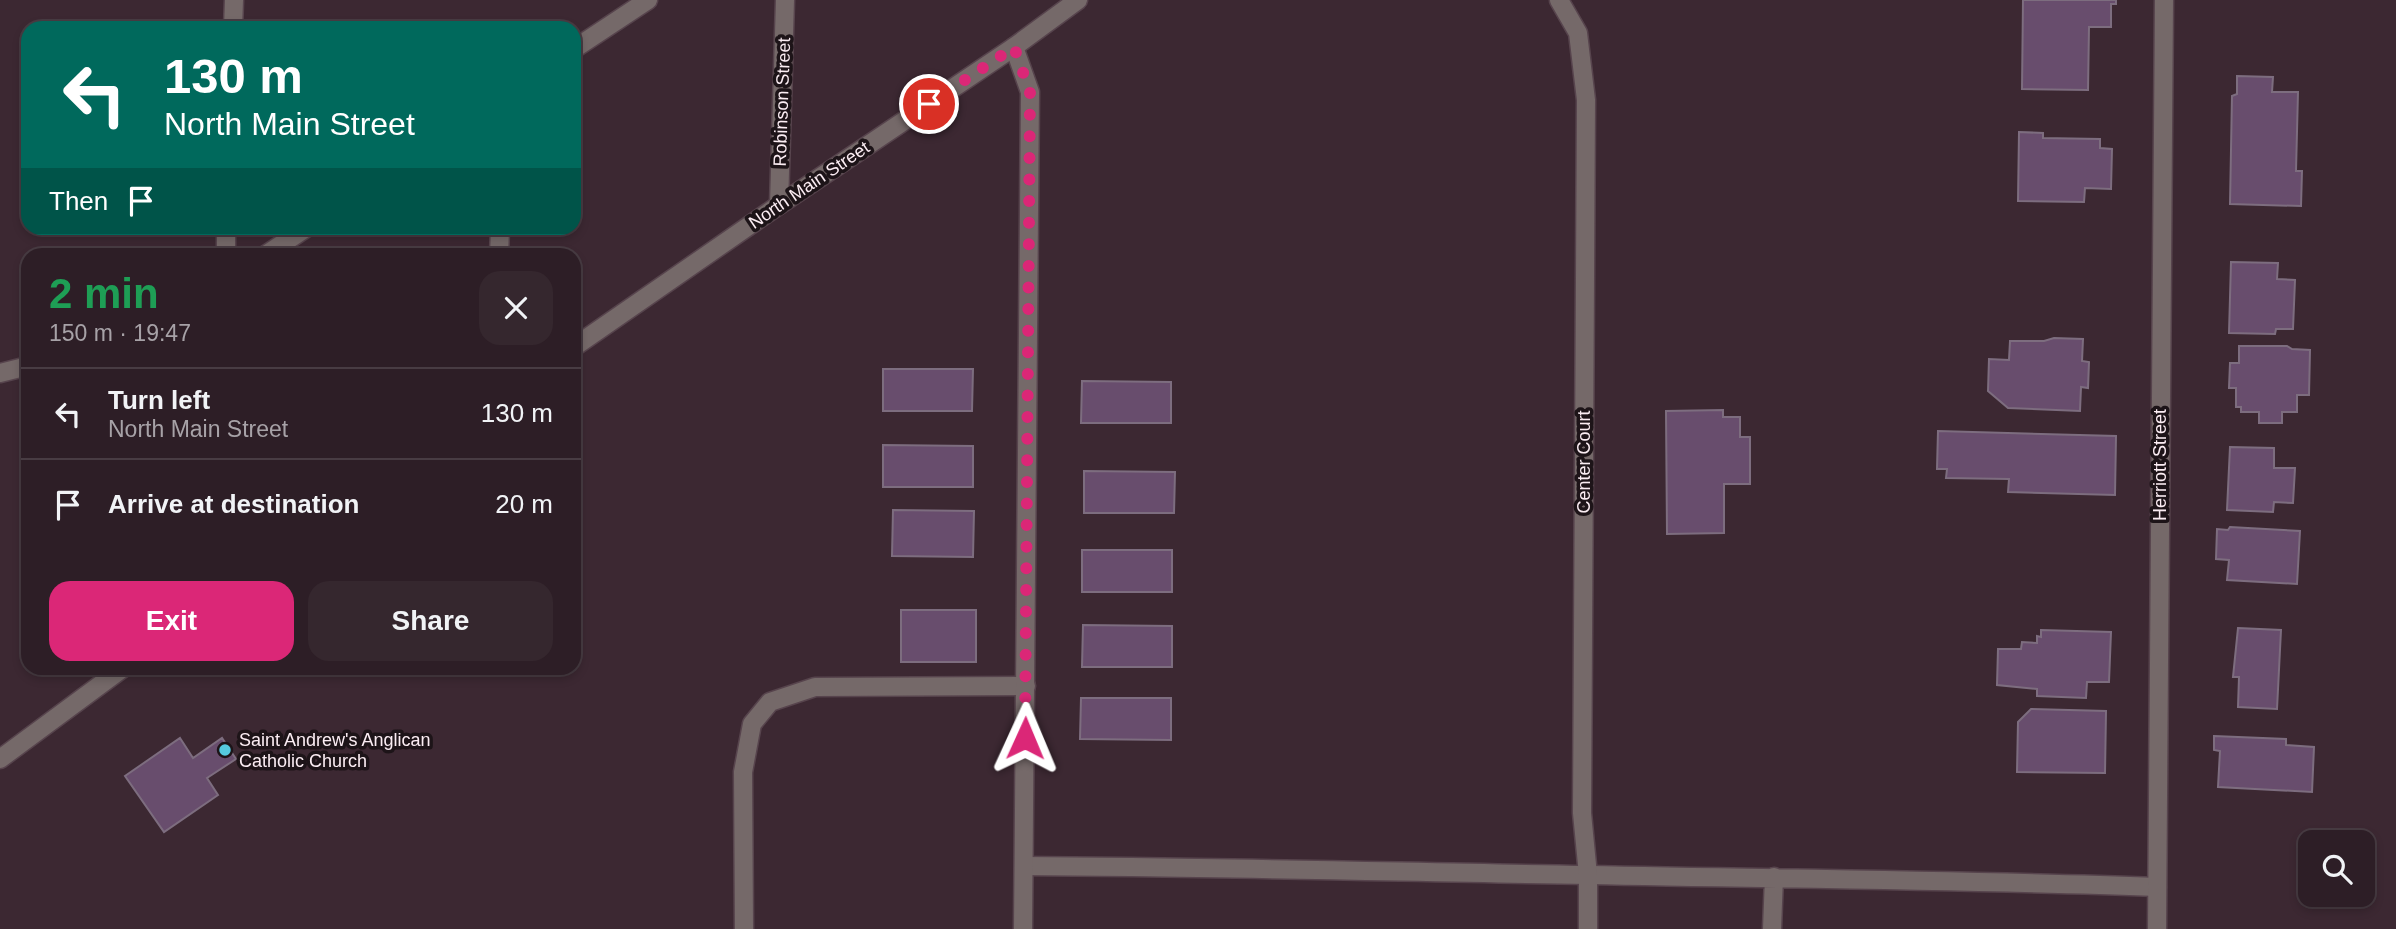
<!DOCTYPE html>
<html lang="en">
<head>
<meta charset="utf-8">
<style>
  body { margin:0; font-family:Arial,sans-serif; background:#35272e; color:#f1f3f6; height:100vh; display:flex; flex-direction:column; font-size:26px; white-space:nowrap }
  * { box-sizing:border-box; margin:0 }
  p { font-size:23px; color:#a7a2a7 }
  .icon { flex:none; width:38px; height:38px; fill:none; stroke:currentColor; stroke-width:2; stroke-linecap:round; stroke-linejoin:round }
  .map { position:relative; flex:1; overflow:hidden }
  .drawer { position:absolute; left:21px; top:248px; width:560px; height:427px; display:flex; flex-direction:column; background:#2d1e26; border-radius:21px; box-shadow:0 4px 10px #0003,0 0 0 2px #483c43 }
  .drawer>* { flex:none }
  .banner { position:absolute; left:21px; top:21px; width:560px; height:214px; border-radius:21px; box-shadow:0 4px 10px #0003,0 0 0 2px #483c43; background:#00695c; color:#fff; overflow:hidden }
  .buttons { position:absolute; left:2298px; top:830px; display:grid; gap:14px }
  .buttons a { display:grid; place-items:center; width:77px; height:77px; border-radius:14px; background:#2d1e26; box-shadow:0 4px 10px #0003,0 0 0 2px #483c43; font-size:35px }
  .pin { position:absolute; display:grid; place-items:center; width:60px; height:60px; color:#fff; margin:-30px; border:4px solid #fff; border-radius:50%; box-shadow:0 2px 7px #0007 }
  .me { position:absolute; width:77px; margin:-38px; rotate:1deg; stroke-linejoin:round; filter:drop-shadow(0 0 5px #0008) }
  .turn { display:flex; align-items:center; gap:24px; height:147px; padding:0 28px; font-size:32px }
  .turn .icon { width:91px; height:91px; stroke-width:2.5 }
  .turn b { display:block; font-size:49px; line-height:60px }
  .then { display:flex; align-items:center; height:66px; padding:0 28px; background:#0003; gap:14px; font-size:26px }
  .round { display:grid; place-items:center; flex:none; width:74px; height:74px; border-radius:21px; background:#35272e }
  .overview { display:flex; align-items:center; justify-content:space-between; height:119px; padding:0 28px }
  h1 { font-size:42px; font-weight:600; line-height:52px; color:#1e9e55 }
  .primary-button { display:flex; gap:14px; margin-top:auto; padding:14px 28px }
  .primary-button a { flex:1; height:80px; border-radius:21px; background:#db2777; color:#fff; font-size:28px; font-weight:600; line-height:80px; text-align:center }
  .primary-button a+a { background:#35272e; color:#f1f3f6 }
  ul { padding:0; list-style:none }
  li { display:flex; align-items:center; gap:21px; height:91px; padding:0 28px; border-top:2px solid #483c43 }
  li div { flex:1 }
  li b { display:block; font-size:26px }
  li em { font-style:normal }
  .map>svg:first-child { display:block }
  .building { fill:#684d6d; stroke:#7d6d7f; stroke-width:2 }
  .lines { fill:none; stroke-linecap:round; stroke-linejoin:round }
  .service-casing { stroke:#57444d; stroke-width:21 }
  .minor-casing { stroke:#57444d; stroke-width:21 }
  .tertiary-casing { stroke:#57444d; stroke-width:21 }
  .service { stroke:#756969; stroke-width:18 }
  .minor { stroke:#756969; stroke-width:18 }
  .tertiary { stroke:#756969; stroke-width:18 }
  .route { stroke:#db2777; stroke-width:12; stroke-dasharray:0 21.6 }
  .poi-dot { fill:#55cadf; stroke:#1d1418; stroke-width:2.5 }
  .labels { text-anchor:middle; stroke-width:7; stroke-linejoin:round; paint-order:stroke }
  .street-label { font-size:18px; fill:#fbedf3; stroke:#1d1418 }
  .poi-label { font-size:18px; fill:#fbedf3; stroke:#1d1418; text-anchor:start }
</style>
</head>
<body>
<div class="map">
<svg width="2396" height="929" viewBox="0 0 2396 929">
  <rect width="100%" height="100%" fill="#3c2832"/>
  <path class="building" d="M2023,0H2116V4H2111V27H2089L2088,90L2022,89Z
    M2237,76L2273,77L2272,92H2298L2296,171H2302L2301,206L2230,204L2232,96L2237,94Z
    M2019,132L2043,133V138L2100,139V148L2112,149L2111,189L2085,188L2084,202L2018,201Z
    M2231,262L2278,263L2277,279L2295,280L2293,329H2276L2275,334L2229,333Z
    M2054,338L2083,339L2082,361L2089,362L2088,388L2081,387L2080,411L2008,408L1988,391L1989,359L2009,360L2010,341H2044Z
    M2239,346H2287L2292,349L2310,350L2309,395H2297V412H2282V423H2259V412H2241V407H2236V388H2229L2230,363H2239Z
    M883,369H973L972,411H883Z
    M1082,381L1171,382V423H1081Z
    M1723,410V417H1740V437H1750V484H1724V533L1667,534L1666,411Z
    M1938,431L2116,436L2115,495L2008,492L2009,479L1946,478L1947,469H1937Z
    M883,445L973,446V487H883Z
    M2230,447L2274,448V468H2295L2293,503L2274,502L2273,512L2227,510Z
    M1084,471L1175,472L1174,513H1084Z
    M893,510L974,511L973,557L892,556Z
    M2230,527L2300,531L2297,584L2227,580L2229,560L2216,559L2217,529L2228,530Z
    M1082,550H1172V592H1082Z
    M901,610H976V662H901Z
    M1083,625L1172,626V667H1082Z
    M2238,628L2281,630L2277,709L2238,707L2239,677H2233Z
    M2041,630L2111,632L2109,682H2087L2086,698L2037,696V689L1997,685L1998,649H2021L2022,642L2037,643V636L2041,637Z
    M1081,698H1171V740L1080,739Z
    M2031,709L2106,711L2105,773L2017,772L2018,722Z
    M2214,736L2286,739V745L2314,747L2312,792L2218,787L2220,751L2214,750Z
    M180,738L193,758L222,738L236,759L207,778L218,795L164,832L125,776Z"/>
  <g class="lines">
    <defs>
      <path id="service" d="M574,49L648,0
        M264,256L306,228
        M499,256L500,228
        M0,373L28,366
        M1024,866C1212,867 1400,872 1588,875C1778,879 1967,880 2157,887
        M744,929L743,772L752,724L770,702L815,687L1026,686
        M1772,929L1774,877"/>
      <path id="minor" d="M1559,0L1578,33L1586,100L1582,813L1588,875V929
        M233,28L234,0
        M1014,47L1030,92L1023,929
        M779,205L785,0
        M226,256V228
        M2157,929L2164,0"/>
      <path id="tertiary" d="M574,347L779,205L1014,47L1078,0
        M0,759L123,668"/>
    </defs>
    <use href="#service" class="service-casing"/>
    <use href="#minor" class="minor-casing"/>
    <use href="#tertiary" class="tertiary-casing"/>
    <use href="#service" class="service"/>
    <use href="#minor" class="minor"/>
    <use href="#tertiary" class="tertiary"/>
  </g>
  <g class="lines">
    <path class="route" d="M929,104L1014,47L1030,92L1025,738"/>
  </g>
  <circle class="poi-dot" cx="225" cy="750" r="7"/>
  <g class="labels">
    <g class="street-label">
      <text transform="translate(782 102) rotate(-88)" y="6">Robinson Street</text>
      <text transform="translate(809 185) rotate(-34)" y="6">North Main Street</text>
      <text transform="translate(1584 462) rotate(-90)" y="6">Center Court</text>
      <text transform="translate(2160 465) rotate(-90)" y="6">Herriott Street</text>
    </g>
    <g class="poi-label">
      <text x="239" y="746">Saint Andrew's Anglican<tspan x="239" dy="21">Catholic Church</tspan></text>
    </g>
  </g>
</svg>
<div class="buttons">
<a><svg class="icon" aria-label="search" viewBox="0 0 24 24"><circle cx="10" cy="10" r="6"/><path d="M15 15l6 6"/></svg></a>
</div>
<div class="pin" style="left:929px;top:104px;background:#d93025"><svg class="icon" aria-label="arrive" viewBox="0 0 24 24"><path d="M6 21V4h12l-3 4 3 4H6"/></svg></div>
<svg class="me" style="left:1025px;top:738px" viewBox="-20 -20 40 40"><path d="M0-17L14 15 0 8-14 15z" fill="#db2777" stroke="#fff" stroke-width="4"/></svg>
<div class="banner">
<div class="turn"><svg class="icon" aria-label="left" viewBox="0 0 24 24"><path d="M17 20v-9H6M10 6l-5 5 5 5"/></svg><div><b>130 m</b>North Main Street</div></div>
<div class="then">Then<svg class="icon" aria-label="arrive" viewBox="0 0 24 24"><path d="M6 21V4h12l-3 4 3 4H6"/></svg></div>
</div>
<section class="drawer">
<div class="overview"><div><h1>2 min</h1><p>150 m · 19:47</p></div><a class="round"><svg class="icon" aria-label="close" viewBox="0 0 24 24"><path d="M6 6l12 12M18 6L6 18"/></svg></a></div>
<ul>
<li><svg class="icon" aria-label="left" viewBox="0 0 24 24"><path d="M17 20v-9H6M10 6l-5 5 5 5"/></svg><div><b>Turn left</b><p>North Main Street</p></div><em>130 m</em></li>
<li><svg class="icon" aria-label="arrive" viewBox="0 0 24 24"><path d="M6 21V4h12l-3 4 3 4H6"/></svg><div><b>Arrive at destination</b></div><em>20 m</em></li>
</ul>
<div class="primary-button"><a>Exit</a><a>Share</a></div>
</section>
</div>
</body>
</html>
